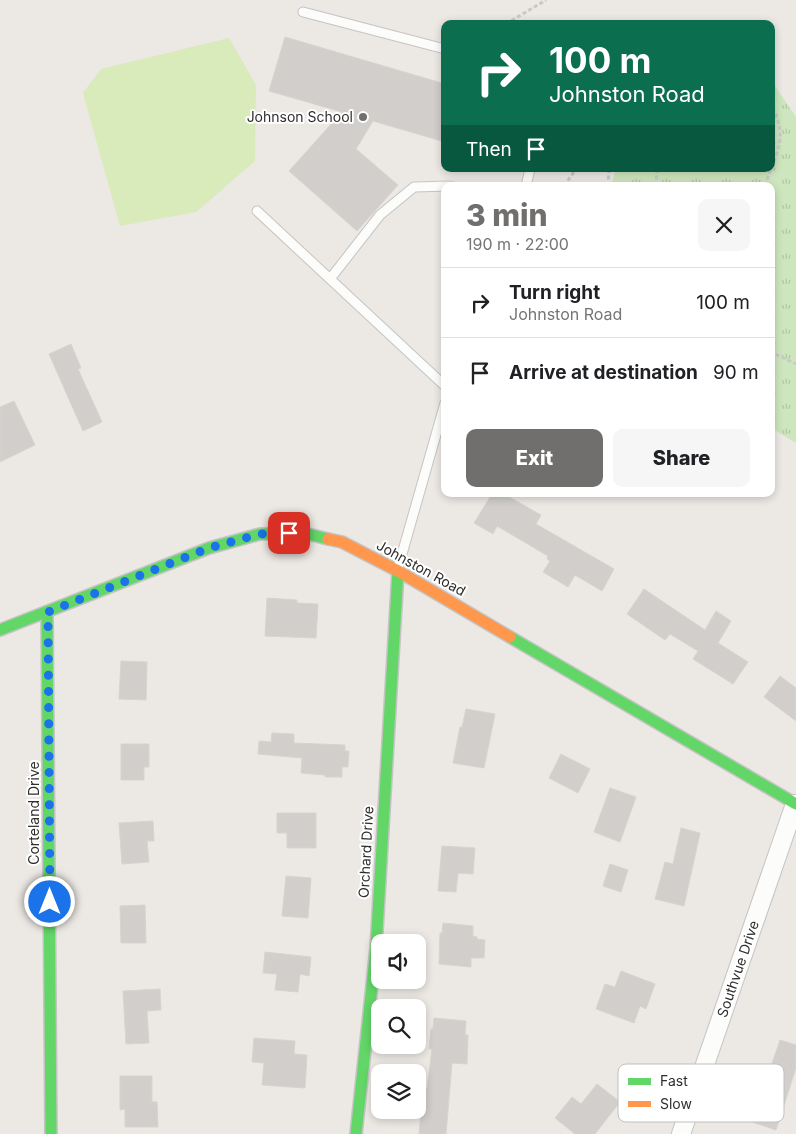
<!DOCTYPE html>
<html lang="en">
<head>
<meta charset="utf-8">
<style>
  body { margin:0; font-family:Inter,sans-serif; background:#f6f6f6; color:#202124; height:100vh; display:flex; flex-direction:column; font-size:19px; white-space:nowrap }
  * { box-sizing:border-box; margin:0 }
  p { font-size:16px; color:#757577 }
  .icon { flex:none; width:28px; height:28px; fill:none; stroke:currentColor; stroke-width:2; stroke-linecap:round; stroke-linejoin:round }
  .map { position:relative; flex:1; overflow:hidden }
  .drawer { position:absolute; left:441px; top:182px; width:334px; height:315px; display:flex; flex-direction:column; background:#fff; border-radius:10px; box-shadow:0 2px 8px #0003 }
  .drawer>* { flex:none }
  .guide { position:absolute; left:441px; top:20px; width:334px; height:152px; border-radius:10px; box-shadow:0 2px 8px #0003; background:#0b6e4f; color:#fff; overflow:hidden }
  .fabs { position:absolute; left:371px; top:934px; display:grid; gap:10px }
  .fabs a { display:grid; place-items:center; width:55px; height:55px; border-radius:10px; background:#fff; box-shadow:0 2px 8px #0003; font-size:25px }
  .pin { position:absolute; display:grid; place-items:center; width:42px; height:42px; color:#fff; margin:-21px; border-radius:10px; box-shadow:0 2px 8px #0006 }
  .me { position:absolute; width:55px; margin:-28px; rotate:0deg; stroke-linejoin:round; filter:drop-shadow(0 0 4px #0008) }
  .turn { display:flex; align-items:center; gap:18px; height:105px; padding:0 25px; font-size:22px }
  .turn .icon { width:65px; height:65px; stroke-width:2.5 }
  .turn b { display:block; font-size:35px; line-height:42px }
  .then { display:flex; align-items:center; height:48px; padding:0 25px; background:#0003; gap:10px; font-size:19px }
  .round { display:grid; place-items:center; flex:none; width:52px; height:52px; border-radius:10px; background:#f6f6f6 }
  .headline { display:flex; align-items:center; justify-content:space-between; height:85px; padding:0 25px }
  h1 { font-size:30px; font-weight:800; line-height:38px; color:#706f6e }
  .button { display:flex; gap:10px; margin-top:auto; padding:10px 25px }
  .button a { flex:1; height:58px; border-radius:10px; background:#706f6e; color:#fff; font-size:20px; font-weight:800; line-height:58px; text-align:center }
  .button a+a { background:#f6f6f6; color:#202124 }
  ul { padding:0; list-style:none }
  li { display:flex; align-items:center; gap:15px; height:70px; padding:0 25px; border-top:1px solid #e0e0e0 }
  li div { flex:1 }
  li b { display:block; font-size:19px }
  li em { font-style:normal }
  .map>svg:first-child { display:block }
  .park { fill:url(#park-tufts) }
  .pitch { fill:#d9eabb }
  .building { fill:#d1cecb; stroke:#d7d4d0 }
  .lines { fill:none; stroke-linecap:round; stroke-linejoin:round }
  .lane-casing { stroke:#c5c4c5; stroke-width:11 }
  .street-casing { stroke:#c5c4c5; stroke-width:20 }
  .fast-casing { stroke:#c5c4c5; stroke-width:14 }
  .slow-casing { stroke:#c5c4c5; stroke-width:14 }
  .path { stroke:#c9c9c8; stroke-width:3; stroke-dasharray:4 2.5; stroke-linecap:butt }
  .lane { stroke:#fcfcfb; stroke-width:9 }
  .street { stroke:#fcfcfb; stroke-width:18 }
  .fast { stroke:#63d668; stroke-width:11 }
  .slow { stroke:#ff974d; stroke-width:11 }
  .route { stroke:#1a73e8; stroke-width:9; stroke-dasharray:0 16.2 }
  .poi-dot { fill:#706f6e; stroke:#fff; stroke-width:2 }
  .labels { text-anchor:middle; stroke-width:4; stroke-linejoin:round; paint-order:stroke }
  .poi-label { font-size:14px; fill:#2e2e2e; stroke:#fff; text-anchor:end }
  .street-label { font-size:14px; fill:#2e2e2e; stroke:#fff }
  .key { fill:#fff; stroke:#c0c0c0; stroke-width:1 }
  .key-label { font-size:14px; fill:#2e2e2e }
</style>
</head>
<body>
<div class="map">
<svg width="796" height="1134" viewBox="0 0 796 1134">
  <defs>
    <pattern id="park-tufts" width="24" height="20" patternUnits="userSpaceOnUse" patternTransform="scale(1.25)"><rect width="24" height="20" fill="#cee6be"/><path d="M3 7l-1-3M5 7V3M7 7l1-3M15 17l-1-3M17 17v-4M19 17l1-3" fill="none" stroke="#b1c6a4"/></pattern>
  </defs>
  <rect width="100%" height="100%" fill="#ece8e4"/>
  <path class="park" d="M771,80L796,117V443L771,428V186H611L616,169H771Z"/>
  <path class="pitch" d="M229,38L256,85L255,161L196,212L120,226L83,93L101,69Z"/>
  <path class="building" d="M285,37L445,84V142L373,121L356,149L398,185L357,231L289,171L342,112L269,91Z
    M71,344L81,368L78,369L102,422L83,431L49,354Z
    M14,401L35,445L0,462V407Z
    M492,494H504L541,515L536,524L614,569L602,591L575,575L568,587L543,572L550,561L547,559L548,556L497,526L493,534L474,523Z
    M644,589L705,630L716,611L731,621L718,643L748,662L733,684L693,659L698,651L670,634L665,640L627,614Z
    M267,598L297,600V603L318,604L316,638L265,636Z
    M121,661L147,662L146,700L119,699Z
    M780,676L796,688V721L764,697Z
    M466,709L495,714L484,768L453,763L460,727H462Z
    M272,733L294,734V743L345,745V751H349L348,767H342V777H325V775L301,773L302,758L258,754L259,741L271,742Z
    M121,744H149V767H144V780H121Z
    M561,754L590,769L578,793L549,778Z
    M610,788L636,797L620,842L594,832Z
    M277,813H316V848H287V833H277Z
    M153,821L154,841H147L149,862L122,864L119,823Z
    M681,828L700,833L684,906L655,899L665,862L673,864Z
    M442,846L475,848L473,874L458,873L456,892L438,891Z
    M610,864L628,870L621,892L603,886Z
    M286,876L311,878L308,918L282,916Z
    M145,905L146,943H121L120,906Z
    M443,923L473,926V936L477,937V939L485,940L484,958H471V967L439,964L440,933H442Z
    M265,952L311,957L309,976L300,974L298,992L275,990L277,974L263,973Z
    M621,971L655,984L646,1009L640,1006L634,1023L596,1009L605,984L615,987Z
    M160,989L161,1010L147,1011L149,1043L126,1044L123,991Z
    M434,1018L466,1021L465,1035H468L467,1064L452,1063L446,1134H419L423,1088L427,1089L432,1049H429L431,1029H433Z
    M254,1038L295,1041L294,1054L307,1055L305,1088L262,1085L264,1063L252,1062Z
    M780,1040L796,1045V1068L776,1130L752,1122Z
    M120,1076H152V1102H157L158,1127H125V1109L120,1110Z
    M597,1084L620,1102L595,1134H575L555,1118L572,1097L581,1104Z"/>
  <g class="lines">
    <defs>
      <path id="lane" d="M303,12L445,49
        M526,186L530,169
        M257,211L445,386
        M330,279L380,215L414,187L450,186
        M398,568L445,403"/>
      <path id="street" d="M681,1134L795,804"/>
      <path id="fast" d="M47,612L51,1134
        M0,630L209,548L260,534L304,533L328,539
        M510,637L796,804
        M356,1134L376,948L398,571"/>
      <path id="slow" d="M328,539L342,542L398,571L510,637"/>
    </defs>
    <use href="#lane" class="lane-casing"/>
    <use href="#street" class="street-casing"/>
    <use href="#fast" class="fast-casing"/>
    <use href="#slow" class="slow-casing"/>
    <path class="path" d="M506,24L546,0
      M564,186L576,169
      M608,186L609,169
      M656,186L657,169
      M765,186C775,152 790,140 771,104
      M771,350L775,354L796,364"/>
    <use href="#lane" class="lane"/>
    <use href="#street" class="street"/>
    <use href="#fast" class="fast"/>
    <use href="#slow" class="slow"/>
  </g>
  <g class="lines">
    <path class="route" d="M50,902L48,612L209,548L260,534L289,533"/>
  </g>
  <circle class="poi-dot" cx="363" cy="117" r="5"/>
  <g class="labels">
    <g class="poi-label">
      <text x="353" y="122">Johnson School</text>
    </g>
    <g class="street-label">
      <text transform="translate(421 568) rotate(29)" y="5">Johnston Road</text>
      <text transform="translate(34 813) rotate(-90)" y="5">Corteland Drive</text>
      <text transform="translate(366 852) rotate(-87)" y="5">Orchard Drive</text>
      <text transform="translate(738 969) rotate(-71)" y="5">Southvue Drive</text>
    </g>
  </g>
  <rect x="618" y="1064" width="166" height="58" rx="8" class="key"/>
  <rect x="628" y="1078" width="23" height="7" fill="#63d668"/>
  <rect x="628" y="1101" width="23" height="6" fill="#ff974d"/>
  <g class="key-label">
    <text x="660" y="1086">Fast</text>
    <text x="660" y="1109">Slow</text>
  </g>
</svg>
<div class="fabs">
<a><svg class="icon" aria-label="sound" viewBox="0 0 24 24"><path d="M4 9h4l5-4v14l-5-4H4zM17 9q2 3 0 6"/></svg></a>
<a><svg class="icon" aria-label="search" viewBox="0 0 24 24"><circle cx="10" cy="10" r="6"/><path d="M15 15l6 6"/></svg></a>
<a><svg class="icon" aria-label="layers" viewBox="0 0 24 24"><path d="M12 4l9 5-9 5-9-5zM3 14l9 5 9-5"/></svg></a>
</div>
<div class="pin" style="left:289px;top:533px;background:#d93025"><svg class="icon" aria-label="arrive" viewBox="0 0 24 24"><path d="M6 21V4h12l-3 4 3 4H6"/></svg></div>
<svg class="me" style="left:50px;top:902px" viewBox="-20 -20 40 40"><circle r="17" fill="#1a73e8" stroke="#fff" stroke-width="3"/><path d="M0-11L8 9 0 5-8 9z" fill="#fff"/></svg>
<div class="guide">
<div class="turn"><svg class="icon" aria-label="right" viewBox="0 0 24 24"><path d="M7 20v-9h11M14 6l5 5-5 5"/></svg><div><b>100 m</b>Johnston Road</div></div>
<div class="then">Then<svg class="icon" aria-label="arrive" viewBox="0 0 24 24"><path d="M6 21V4h12l-3 4 3 4H6"/></svg></div>
</div>
<section class="drawer">
<div class="headline"><div><h1>3 min</h1><p>190 m · 22:00</p></div><a class="round"><svg class="icon" aria-label="close" viewBox="0 0 24 24"><path d="M6 6l12 12M18 6L6 18"/></svg></a></div>
<ul>
<li><svg class="icon" aria-label="right" viewBox="0 0 24 24"><path d="M7 20v-9h11M14 6l5 5-5 5"/></svg><div><b>Turn right</b><p>Johnston Road</p></div><em>100 m</em></li>
<li><svg class="icon" aria-label="arrive" viewBox="0 0 24 24"><path d="M6 21V4h12l-3 4 3 4H6"/></svg><div><b>Arrive at destination</b></div><em>90 m</em></li>
</ul>
<div class="button"><a>Exit</a><a>Share</a></div>
</section>
</div>
</body>
</html>
